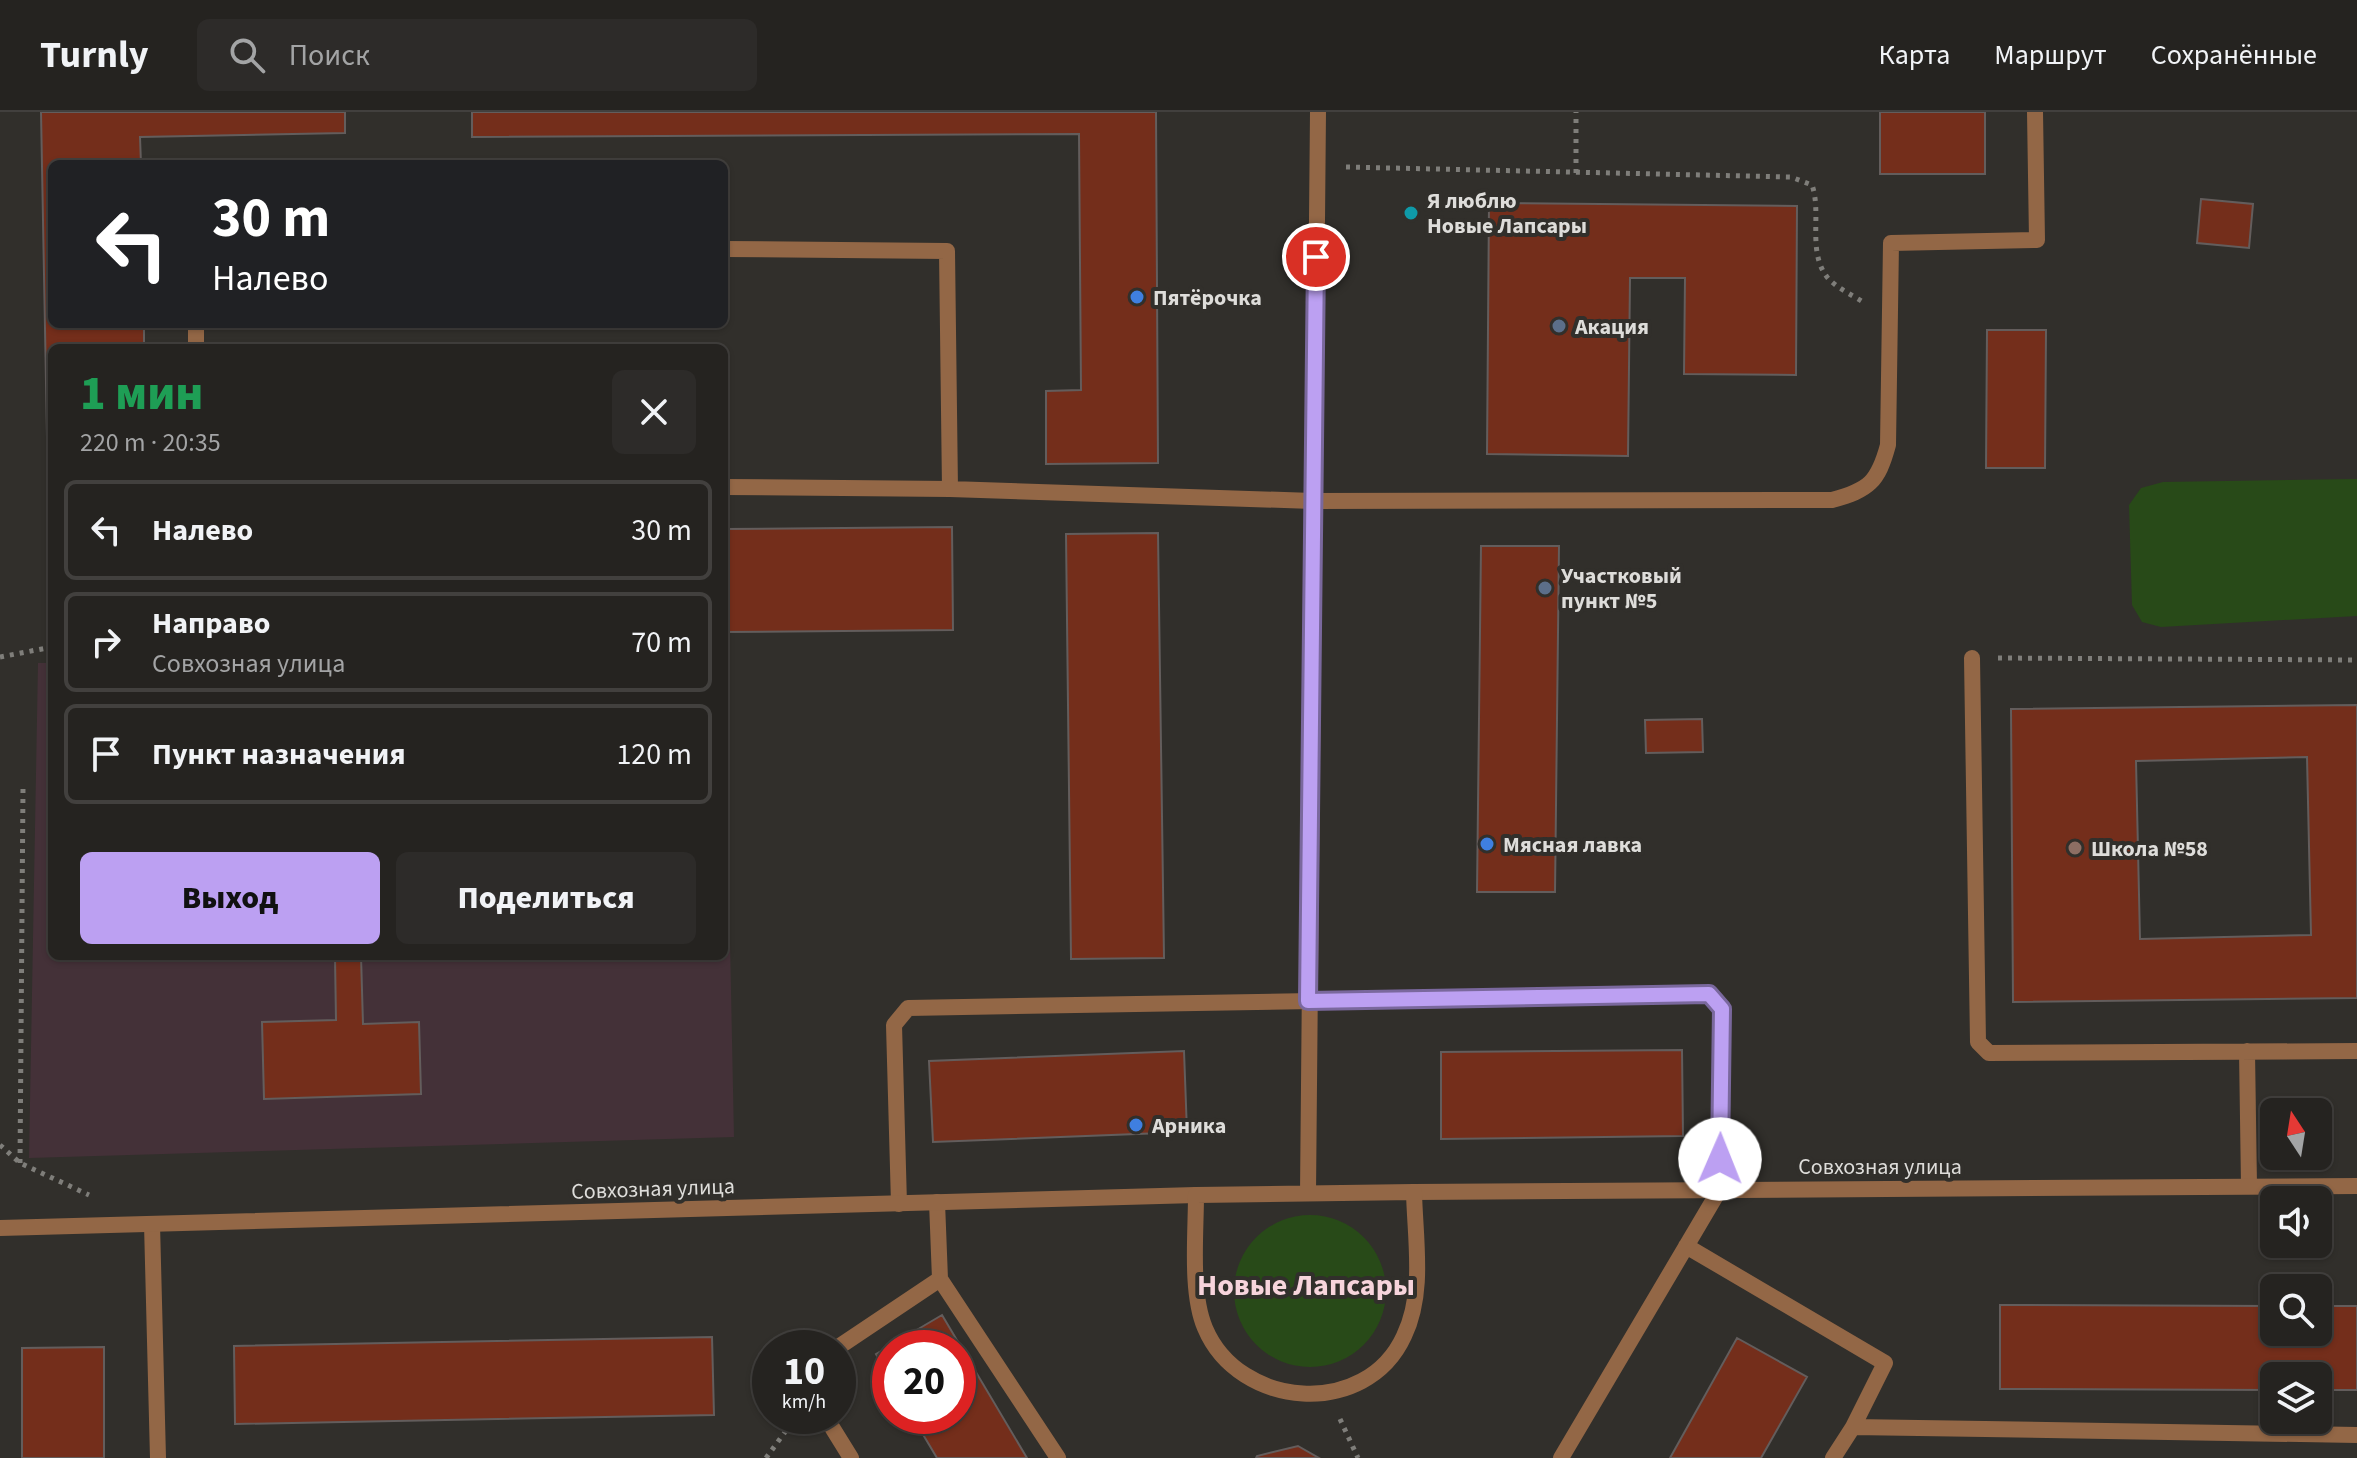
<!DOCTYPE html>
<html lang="ru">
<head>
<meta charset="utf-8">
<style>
  body { margin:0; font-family:"Source Sans 3",sans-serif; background:#2d2b29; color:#f1f3f6; height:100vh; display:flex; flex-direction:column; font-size:30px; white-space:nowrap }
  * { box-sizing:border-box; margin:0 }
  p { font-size:26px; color:#a3a4a5 }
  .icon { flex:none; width:44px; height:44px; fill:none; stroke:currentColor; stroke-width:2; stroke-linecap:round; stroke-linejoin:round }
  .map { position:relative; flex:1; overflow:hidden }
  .details { position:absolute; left:48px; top:232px; width:680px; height:616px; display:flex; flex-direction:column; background:#252320; border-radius:12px; box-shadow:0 2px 6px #0004,0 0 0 2px #42403e }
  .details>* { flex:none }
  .hud { position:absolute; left:48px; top:48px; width:680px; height:168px; border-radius:12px; box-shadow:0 2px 6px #0004,0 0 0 2px #42403e; background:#202124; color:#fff; overflow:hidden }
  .needle { width:52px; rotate:348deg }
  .fabs { position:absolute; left:2260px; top:986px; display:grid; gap:16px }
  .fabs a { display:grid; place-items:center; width:72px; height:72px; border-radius:12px; background:#252320; box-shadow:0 2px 6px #0004,0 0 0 2px #42403e; font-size:40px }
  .speed { position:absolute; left:752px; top:1218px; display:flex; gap:16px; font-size:40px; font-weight:700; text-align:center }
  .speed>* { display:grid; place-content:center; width:104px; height:104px; border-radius:50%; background:#252320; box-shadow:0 2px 6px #0004,0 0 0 2px #42403e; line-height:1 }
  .speed small { font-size:20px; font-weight:400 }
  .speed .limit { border:12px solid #d22; background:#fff; color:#111 }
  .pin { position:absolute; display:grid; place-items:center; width:68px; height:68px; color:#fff; margin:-34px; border:4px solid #fff; border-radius:50%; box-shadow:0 2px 8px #0007 }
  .me { position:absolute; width:88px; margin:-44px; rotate:1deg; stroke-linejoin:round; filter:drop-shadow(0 0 6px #0008) }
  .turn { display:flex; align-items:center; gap:28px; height:168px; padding:0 32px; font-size:36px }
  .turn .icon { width:104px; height:104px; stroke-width:2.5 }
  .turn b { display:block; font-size:56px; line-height:68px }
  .round { display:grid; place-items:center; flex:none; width:84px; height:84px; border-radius:12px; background:#2d2b29 }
  .head { display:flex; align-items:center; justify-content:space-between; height:136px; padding:0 32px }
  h1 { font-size:48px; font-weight:800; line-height:60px; color:#1e9e55 }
  .cta { display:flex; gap:16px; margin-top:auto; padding:16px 32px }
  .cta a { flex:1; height:92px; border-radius:12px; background:#bca0f2; color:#111; font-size:32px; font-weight:800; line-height:92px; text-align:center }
  .cta a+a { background:#2d2b29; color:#f1f3f6 }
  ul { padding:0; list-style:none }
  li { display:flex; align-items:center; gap:24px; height:100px; margin:0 16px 12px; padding:0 16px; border:4px solid #42403e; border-radius:12px }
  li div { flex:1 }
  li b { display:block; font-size:30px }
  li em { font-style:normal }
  header { display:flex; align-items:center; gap:48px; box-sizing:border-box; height:112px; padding:0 40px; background:#252320; border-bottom:2px solid #42403e }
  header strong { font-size:38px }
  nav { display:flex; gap:44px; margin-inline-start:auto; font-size:28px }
  .search { width:560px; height:72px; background:#2d2b29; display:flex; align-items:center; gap:20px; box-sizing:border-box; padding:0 28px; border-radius:12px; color:#a3a4a5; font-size:30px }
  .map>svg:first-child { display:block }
  .education { fill:#443138 }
  .green { fill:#284a18 }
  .building { fill:#742e1b; stroke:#635d5c; stroke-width:2; fill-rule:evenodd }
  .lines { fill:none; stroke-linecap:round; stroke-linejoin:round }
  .path { stroke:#7f7e7a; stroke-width:5; stroke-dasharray:4 6; stroke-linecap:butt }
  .service { stroke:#936746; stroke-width:16 }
  .minor { stroke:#936746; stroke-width:16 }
  .tertiary { stroke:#936746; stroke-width:16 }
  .route-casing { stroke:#7a689d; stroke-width:20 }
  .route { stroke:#bca0f2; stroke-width:14 }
  .culture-dot { fill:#0f9aa8; stroke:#312f2b; stroke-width:3 }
  .shop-dot { fill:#3f7fe0; stroke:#312f2b; stroke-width:3 }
  .service-dot { fill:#5c6f8a; stroke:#312f2b; stroke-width:3 }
  .education-dot { fill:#8d6e63; stroke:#312f2b; stroke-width:3 }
  .labels { text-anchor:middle; stroke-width:8; stroke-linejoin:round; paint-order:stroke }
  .poi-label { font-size:22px; font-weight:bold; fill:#deddda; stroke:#312f2b; text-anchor:start }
  .street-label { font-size:22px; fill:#deddda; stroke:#312f2b }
  .district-label { font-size:30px; font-weight:bold; fill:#f7d4dc; stroke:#312f2b }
</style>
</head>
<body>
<header>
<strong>Turnly</strong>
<div class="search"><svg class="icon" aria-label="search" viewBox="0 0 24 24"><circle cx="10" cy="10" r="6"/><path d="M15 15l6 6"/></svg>Поиск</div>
<nav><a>Карта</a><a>Маршрут</a><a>Сохранённые</a></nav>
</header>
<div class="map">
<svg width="2357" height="1346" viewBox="0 0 2357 1346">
  <rect width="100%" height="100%" fill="#312f2b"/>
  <path class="education" d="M724,535L734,1025L29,1046L38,551H52V844H724Z"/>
  <path class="green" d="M2357,367V504L2161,515L2142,510L2132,493L2129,393L2141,376L2163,370Z
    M1234 1179a76 76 0 1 1 152 0a76 76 0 1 1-152 0Z"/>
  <path class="building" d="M41,0H345V21L140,25L141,52H52V212H144V236H52V433H49Z
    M472,0H1156L1158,351L1046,352V279L1081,278L1079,22L472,25Z
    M1880,0H1985V62H1880Z
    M2201,87L2253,92L2249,136L2197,131Z
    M1489,91L1797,94L1796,263L1684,262L1685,166H1630L1628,344L1487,342Z
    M1987,218H2046L2045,356H1986Z
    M952,415L953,518L724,520V417Z
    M1158,421L1164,846L1071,847L1066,422Z
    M1481,434H1559L1555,780H1477Z
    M2357,593V886L2013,890L2011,597ZM2307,645L2311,823L2140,827L2136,649Z
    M1702,607L1703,640L1646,641L1645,608Z
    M255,844H361L363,912L419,910L421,982L264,987L262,910L336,908L335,845L255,847Z
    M1682,938L1683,1024L1441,1027V940Z
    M1184,939L1187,1020L933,1030L929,949Z
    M2000,1193L2274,1194V1220H2318V1194H2357V1278H2318V1264H2274V1278L2000,1277Z
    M942,1203L1027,1346H937L912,1304H958V1236H890V1266L876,1242Z
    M712,1225L714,1303L235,1312L234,1234Z
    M1737,1226L1807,1265L1761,1346H1670Z
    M104,1235V1346H22V1236Z
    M1298,1334L1319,1346H1256L1257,1344Z"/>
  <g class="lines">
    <path class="path" d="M1346,55L1791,65L1812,73C1822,101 1807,139 1827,165C1835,175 1852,183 1863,190
      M1576,61V0
      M0,545L52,535
      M1998,546L2357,548
      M0,1033L20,1051L89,1083
      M20,1051L23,675
      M1340,1307L1358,1346
      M766,1346L796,1305"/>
    <path class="service" d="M724,137L947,139L950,377
      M196,212V236
      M724,375L950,377L1313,389L1832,388C1869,378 1878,370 1888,333L1891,131L2037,128L2035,0
      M1972,546L1978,930L1989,941L2357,939
      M2247,939L2249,1074
      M937,1090L940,1167L1058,1346
      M899,1092L894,913L908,896L1709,882L1722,897L1720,1077L1561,1346
      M152,1112L158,1346
      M1686,1134L1885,1251L1853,1315
      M837,1236L940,1167
      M825,1304L851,1346
      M1833,1346L1853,1315L2357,1323"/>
    <path class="minor" d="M1414,1080L2357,1074
      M0,1116L1196,1083"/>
    <path class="tertiary" d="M1414,1080C1415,1127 1425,1181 1404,1224C1366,1307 1239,1297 1205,1216C1190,1181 1196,1122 1196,1083Z
      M1308,1081L1318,0"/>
  </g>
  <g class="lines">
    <defs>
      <path id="route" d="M1316,145L1308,889L1709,882L1722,897L1720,1047"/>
    </defs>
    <use href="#route" class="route-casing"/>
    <use href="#route" class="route"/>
  </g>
  <circle class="culture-dot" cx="1411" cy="101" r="8"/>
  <g class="shop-dot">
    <circle cx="1137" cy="185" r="8"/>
    <circle cx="1487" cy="732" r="8"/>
    <circle cx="1136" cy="1013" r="8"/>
  </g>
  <g class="service-dot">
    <circle cx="1559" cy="214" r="8"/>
    <circle cx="1545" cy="476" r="8"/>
  </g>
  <circle class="education-dot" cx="2075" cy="736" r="8"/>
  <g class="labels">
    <g class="poi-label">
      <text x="1427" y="96">Я люблю<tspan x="1427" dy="25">Новые Лапсары</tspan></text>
      <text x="1153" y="193">Пятёрочка</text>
      <text x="1575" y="222">Акация</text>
      <text x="1561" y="471">Участковый<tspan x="1561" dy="25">пункт №5</tspan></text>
      <text x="1503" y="740">Мясная лавка</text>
      <text x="2091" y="744">Школа №58</text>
      <text x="1152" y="1021">Арника</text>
    </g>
    <g class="street-label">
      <text x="1880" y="1062">Совхозная улица</text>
      <text transform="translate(653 1076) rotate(-2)" y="8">Совхозная улица</text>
    </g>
    <g class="district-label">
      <text x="1306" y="1183">Новые Лапсары</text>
    </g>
  </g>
</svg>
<div class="fabs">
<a><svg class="needle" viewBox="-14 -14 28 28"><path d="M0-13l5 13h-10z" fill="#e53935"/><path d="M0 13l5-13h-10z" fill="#a3a4a5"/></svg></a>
<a><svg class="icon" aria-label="sound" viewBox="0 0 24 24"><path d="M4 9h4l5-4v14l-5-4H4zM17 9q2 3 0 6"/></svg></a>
<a><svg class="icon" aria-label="search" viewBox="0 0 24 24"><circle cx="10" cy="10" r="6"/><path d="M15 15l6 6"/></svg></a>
<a><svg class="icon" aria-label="layers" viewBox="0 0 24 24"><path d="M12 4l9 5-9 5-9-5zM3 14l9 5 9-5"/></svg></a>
</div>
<div class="speed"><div>10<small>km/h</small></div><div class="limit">20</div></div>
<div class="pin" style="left:1316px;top:145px;background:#d93025"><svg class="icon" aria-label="arrive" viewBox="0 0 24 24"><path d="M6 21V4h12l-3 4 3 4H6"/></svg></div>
<svg class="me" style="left:1720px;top:1047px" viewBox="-20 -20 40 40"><circle r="19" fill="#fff"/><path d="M0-13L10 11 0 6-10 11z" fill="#bca0f2"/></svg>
<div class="hud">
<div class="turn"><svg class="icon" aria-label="left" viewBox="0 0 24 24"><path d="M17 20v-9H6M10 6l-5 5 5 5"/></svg><div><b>30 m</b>Налево</div></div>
</div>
<section class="details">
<div class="head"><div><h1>1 мин</h1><p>220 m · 20:35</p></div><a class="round"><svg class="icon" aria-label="close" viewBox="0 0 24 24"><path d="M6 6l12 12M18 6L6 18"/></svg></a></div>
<ul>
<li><svg class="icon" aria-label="left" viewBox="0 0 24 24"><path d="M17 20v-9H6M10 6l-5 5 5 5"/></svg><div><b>Налево</b></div><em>30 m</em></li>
<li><svg class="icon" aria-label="right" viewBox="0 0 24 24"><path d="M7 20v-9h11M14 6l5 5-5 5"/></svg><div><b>Направо</b><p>Совхозная улица</p></div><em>70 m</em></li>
<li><svg class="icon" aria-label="arrive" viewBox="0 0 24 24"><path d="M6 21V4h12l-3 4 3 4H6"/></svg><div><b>Пункт назначения</b></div><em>120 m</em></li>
</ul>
<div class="cta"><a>Выход</a><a>Поделиться</a></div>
</section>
</div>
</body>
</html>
